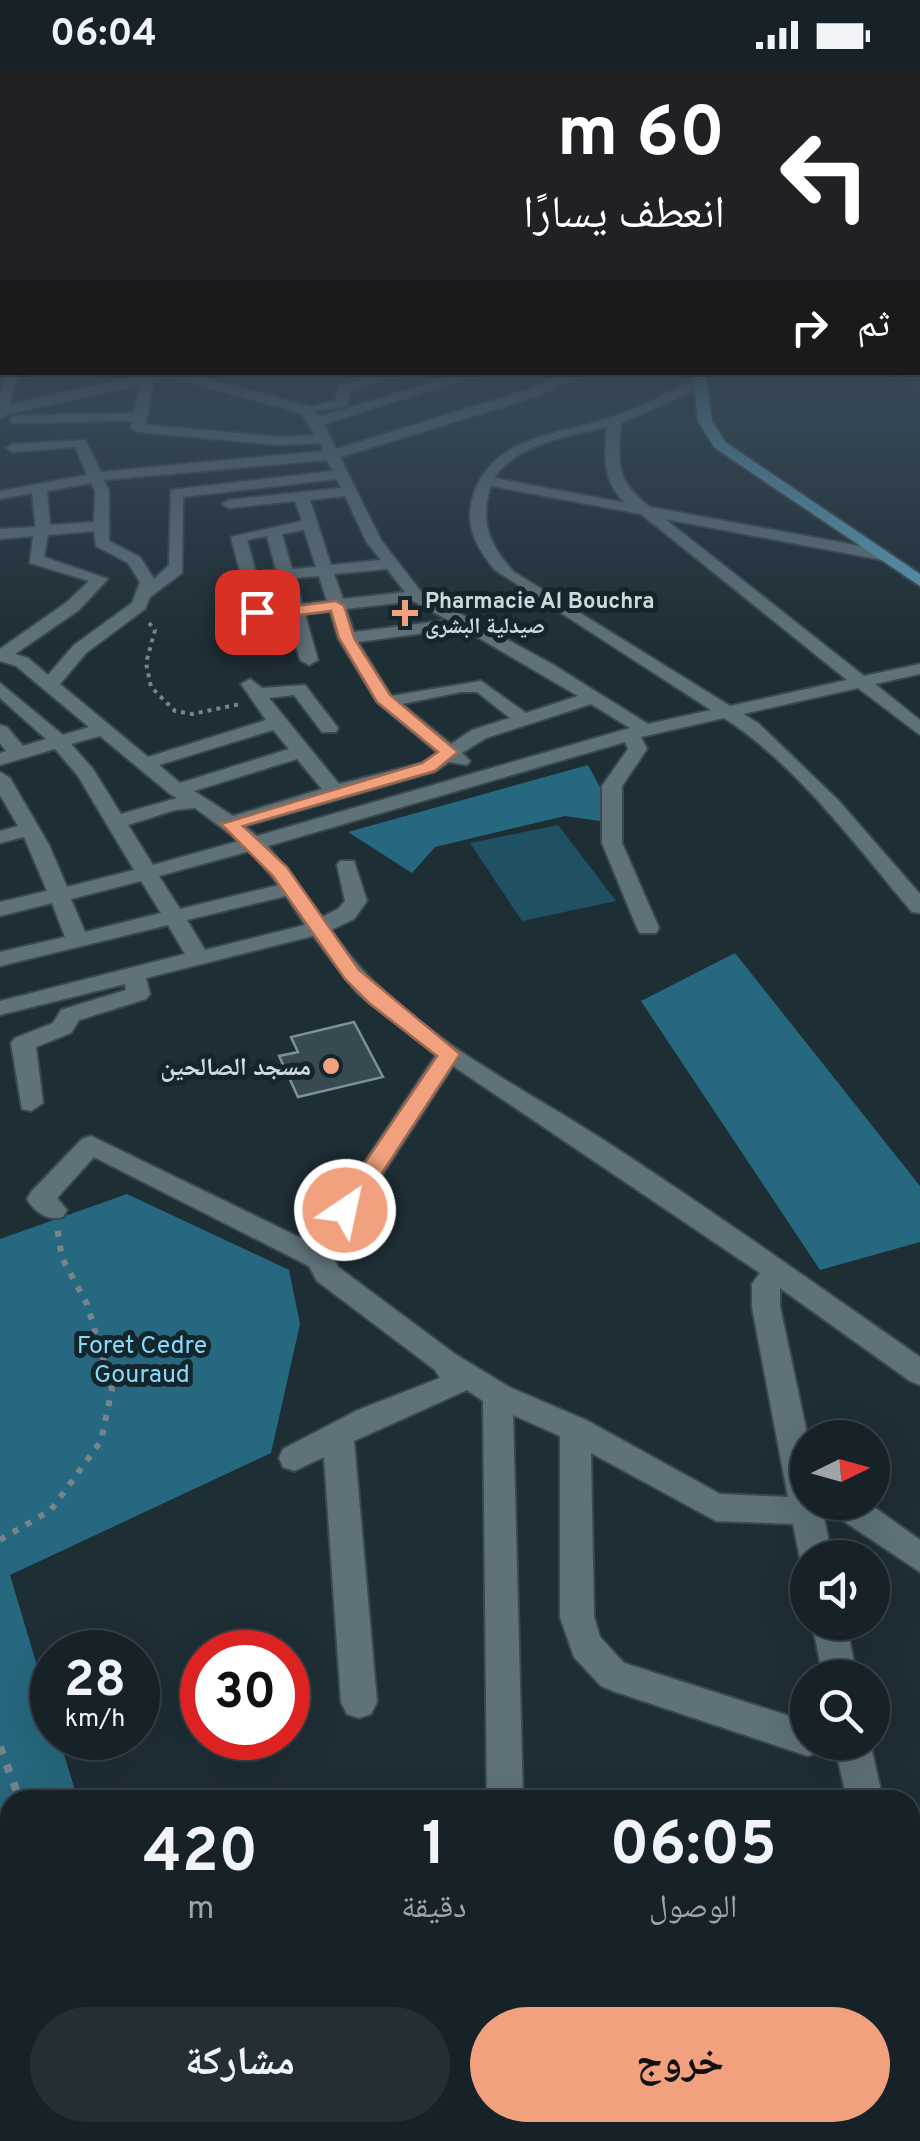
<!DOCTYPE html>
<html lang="ar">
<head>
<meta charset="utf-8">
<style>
  body { margin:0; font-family:Overpass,"Noto Naskh Arabic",sans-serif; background:#232f34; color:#f1f3f6; direction:rtl; height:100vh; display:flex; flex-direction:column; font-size:38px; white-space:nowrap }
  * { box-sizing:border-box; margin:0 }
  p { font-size:32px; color:#9ea4a8 }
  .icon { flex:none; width:55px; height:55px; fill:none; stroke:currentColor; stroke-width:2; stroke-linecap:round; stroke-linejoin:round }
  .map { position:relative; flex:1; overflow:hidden; direction:ltr }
  .side { position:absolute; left:0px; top:1720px; width:920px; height:352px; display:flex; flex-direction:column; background:#162228; border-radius:30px 30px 0 0; box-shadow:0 10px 40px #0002,0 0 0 2px #353f45; direction:rtl }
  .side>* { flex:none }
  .banner { position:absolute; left:0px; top:0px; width:920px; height:305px; box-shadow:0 10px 40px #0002,0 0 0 2px #353f45; direction:rtl; background:#202124; color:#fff; overflow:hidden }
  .needle { width:65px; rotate:85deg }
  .tools { position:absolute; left:790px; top:1350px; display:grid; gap:20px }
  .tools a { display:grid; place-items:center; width:100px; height:100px; border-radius:50%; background:#162228; box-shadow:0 10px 40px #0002,0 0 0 2px #353f45; font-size:50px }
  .speed { position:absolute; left:30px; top:1560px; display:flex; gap:20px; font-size:50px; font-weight:700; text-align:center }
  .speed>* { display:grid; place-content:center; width:130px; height:130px; border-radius:50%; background:#162228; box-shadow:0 10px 40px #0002,0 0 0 2px #353f45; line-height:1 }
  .speed small { font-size:25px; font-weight:400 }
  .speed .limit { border:15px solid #d22; background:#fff; color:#111 }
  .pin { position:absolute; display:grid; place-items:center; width:85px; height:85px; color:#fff; margin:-42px; border-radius:20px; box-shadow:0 5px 15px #0006 }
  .me { position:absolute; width:110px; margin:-55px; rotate:34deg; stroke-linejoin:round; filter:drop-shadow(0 0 8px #0008) }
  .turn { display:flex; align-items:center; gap:35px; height:210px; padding:0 30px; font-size:45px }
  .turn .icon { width:130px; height:130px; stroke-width:2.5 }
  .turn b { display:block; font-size:70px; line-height:85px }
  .then { display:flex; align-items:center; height:95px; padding:0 30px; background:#0003; gap:20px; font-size:38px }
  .eta { display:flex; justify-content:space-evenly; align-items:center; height:170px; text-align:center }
  .eta b { font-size:60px; font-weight:700; line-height:70px }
  .cta { display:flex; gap:20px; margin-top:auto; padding:20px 30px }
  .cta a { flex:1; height:115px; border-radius:60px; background:#f1a17d; color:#111; font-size:40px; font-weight:700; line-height:115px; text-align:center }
  .cta a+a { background:#232f34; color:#f1f3f6 }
  .status { display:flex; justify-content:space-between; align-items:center; height:70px; padding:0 50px; background:#162228; direction:ltr }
  .status svg { height:28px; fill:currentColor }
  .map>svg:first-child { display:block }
  .green { fill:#205163 }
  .forest { fill:#26687f }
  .building { fill:#384a51; stroke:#7c9098; stroke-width:2.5 }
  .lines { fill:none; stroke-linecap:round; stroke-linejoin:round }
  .minor-casing { stroke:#3a494f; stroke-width:4 }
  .major-casing { stroke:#3a494f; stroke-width:4 }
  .path-far2 { stroke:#77848a; stroke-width:4; stroke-dasharray:4 5; stroke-linecap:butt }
  .path-far1 { stroke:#77848a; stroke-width:6; stroke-dasharray:6 9; stroke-linecap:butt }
  .path { stroke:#77848a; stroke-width:8; stroke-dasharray:8 11; stroke-linecap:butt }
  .minor { fill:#5f7279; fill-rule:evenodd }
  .major { fill:#5a9db6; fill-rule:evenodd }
  .route { fill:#f1a17d; stroke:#9d6951; stroke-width:2.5 }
  .poi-dot { fill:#f1a17d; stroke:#14252b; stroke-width:4 }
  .labels { text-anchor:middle; stroke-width:10; stroke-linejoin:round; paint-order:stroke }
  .far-poi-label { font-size:22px; font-weight:bold; fill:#ced9dd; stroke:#14252b; text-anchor:start }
  .poi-label { font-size:25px; font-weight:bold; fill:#ced9dd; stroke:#14252b; text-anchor:end }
  .park-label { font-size:25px; fill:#86d9f9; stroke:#14252b }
</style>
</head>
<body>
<div class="status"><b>06:04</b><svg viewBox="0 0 49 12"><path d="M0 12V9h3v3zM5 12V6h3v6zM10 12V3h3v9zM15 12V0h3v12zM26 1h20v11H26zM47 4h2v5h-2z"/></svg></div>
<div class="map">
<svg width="920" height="2071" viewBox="0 0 920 2071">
  <rect width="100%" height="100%" fill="#1e2e35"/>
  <path class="green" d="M558,755L616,831L522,851L470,773Z"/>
  <path class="forest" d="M588,695L620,754L565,746L435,777L412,803L348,762Z
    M735,883L920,1116V1172L820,1200L641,931Z
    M127,1124L289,1200L300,1254L271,1383L10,1505L52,1646V1668H59L78,1730H10V2062L180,2063L183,2071H0V1169Z"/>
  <path class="building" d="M354,952L383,1007L298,1027L279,986L298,982L291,967Z"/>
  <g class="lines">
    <defs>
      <path id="minor" d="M7,302H19L9,335L158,302H180L311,337L336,330L338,316L385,302H406L349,321L347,336L314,341L319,347L467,302H488L324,354L336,379L525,321L573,302H591L535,327L340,387L381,470L422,523L552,594L648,654L711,640L495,500C476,477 463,454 474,423C495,365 559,365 609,348C638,339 667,323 694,310H704V316L621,353C617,394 616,410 650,437L882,480L890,485L882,490L665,449L864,606L920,594V604L875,614L920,650V665L858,618L743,644L758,653L839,731L920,824V843L912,842C857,777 796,694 724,648L641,667L647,679L622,716V773L659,858L656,863H640L637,858L602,773V716L628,679L625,672L268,776L322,847L338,839L345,831L337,795L340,791H354L367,831L354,849L331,860C398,959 515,1012 613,1076C717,1144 818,1216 920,1287V1315L910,1311L780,1218V1237L808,1368V1432H821L832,1488H808V1499L800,1488L793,1454L716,1451L591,1383L594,1547L600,1567L624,1593L808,1652V1672H824L821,1681L808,1686L613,1621L601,1616L574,1587L560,1547V1366L513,1345L523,1730H487L483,1331L467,1320L354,1371L377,1632L371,1644L359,1648L347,1644L341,1632L324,1387L294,1401L283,1397L279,1388L283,1379L358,1340L440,1308L435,1300L317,1211L309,1196L94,1087L57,1128L67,1140L63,1147C48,1151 35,1143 27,1129L31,1122L82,1069L91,1066L311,1173L436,985L357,923L313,866L146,908L150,924L146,929L79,950L71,963L36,977L43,1033L31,1041L22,1039L11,973L15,968L53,953L61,940L126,920L125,914L0,945V931L185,884L168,855L0,896V882L65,867L52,833L0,846V832L47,821L24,767L0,773V761L18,756L0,725V702L10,708L49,775L67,817L134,800L78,706L55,679L0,695V683L6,681L0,673V655L7,657L23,676L46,669L0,628V613L63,665L89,657L16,596L0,591V579L67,532L89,511L30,493L33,466L0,469V459L35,457V452L32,423L0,429V421L87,405L75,377L13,382L6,378L13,374L85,370L101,402L323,381L320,373L280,375L138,362L131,358L133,351L11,353V347L16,346L134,343L140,315L7,344L0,349V324ZM168,307L301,343L316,365L280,367L145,355L154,313ZM607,357C604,385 602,413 626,433L494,408C518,373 568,366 607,357ZM327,390L333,401L171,420L169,495L154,509L140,487L109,471V421L104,410ZM337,409L341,418L229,430L222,434L229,438L295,431L302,451L231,467L251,544L259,549L288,546L300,590L309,595L318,590L305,544L330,541L338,568L377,632L438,683L422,693L339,714L269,628L294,625L322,662H336L338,658L305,615L262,618L250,609L241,614L266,650L148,687L60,614L86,583L145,539L150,527L182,503L183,427ZM91,413L95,421L94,452L50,455L47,421ZM491,416L641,444L847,610L730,636L514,502C489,475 479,452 491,416ZM345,426L366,471L381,490L331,495L310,430ZM304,460L316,497L292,499L282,464ZM94,461L96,476L128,493L140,512L132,533L74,575L48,605L28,588L15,584L79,540L108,509L44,487L48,465ZM267,466L276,500L256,502L247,470ZM387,499L405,522L343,529L334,504ZM319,506L327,531L302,534L295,508ZM279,510L286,536L266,538L259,512ZM413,531L448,550L354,562L346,539ZM462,558L578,626L526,643L481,611L391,626L358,572ZM461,622H477L510,648L472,660L451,674L402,634ZM591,634L630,658L257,766L245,756L436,701L449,692L467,695L470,691L462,683L486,668ZM273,660L289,679L180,713L159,695ZM100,666L170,724L177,728L121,744L93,699L71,674ZM297,689L322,719L233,746L194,721ZM195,738L239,771L153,795L128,755L175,740ZM250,781L279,815L180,839L159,806ZM141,811L161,843L85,862L71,829ZM286,826L305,855L205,880L187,850ZM453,996L760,1203L752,1214V1237L788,1427L720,1424L586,1350L509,1317L455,1284L338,1197L334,1189L338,1173Z
        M825,1432H867L920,1470V1502L830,1442Z
        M812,1552H846L857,1608H823Z
        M834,1672H870L883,1730H847Z
        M910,1914L920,1918V1990L910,1986Z
        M858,2062H909L912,2071H862Z"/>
      <path id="major" d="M693,302H705L712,351L725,372L920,504V516L715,378L698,351Z"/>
    </defs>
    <use href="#minor" class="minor-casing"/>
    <use href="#major" class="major-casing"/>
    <path class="path-far2" d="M149,553L155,560L146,593L151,617L175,641L192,644L240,634"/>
    <path class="path-far1" d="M0,1470L51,1440L101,1371L112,1319L87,1234L62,1188L57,1157"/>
    <path class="path" d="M0,1677L20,1730
      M0,1985L10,1992
      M111,2062L123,2071
      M144,2062L147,2071
      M430,2071L519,2069L512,2062"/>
    <use href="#minor" class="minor"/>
    <use href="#major" class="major"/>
  </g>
  <linearGradient id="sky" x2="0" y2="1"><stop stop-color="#10191d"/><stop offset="0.5" stop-color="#3b4c5c"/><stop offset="1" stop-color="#3b4c5c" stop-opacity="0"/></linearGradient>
  <rect width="920" height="576" fill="url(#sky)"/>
  <path class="route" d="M336,531L344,536L354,568L390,625L458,682L435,701L243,756L287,797L359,900L460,984L354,1146L345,1149L333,1140L437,986L369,933L345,909L273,806L221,754L422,693L438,682L377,632L339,568L331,541L270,549L249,542L257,537L270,539Z"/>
  <g class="poi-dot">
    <path d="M400 528h10v10h10v10h-10v10h-10v-10h-10v-10h10z"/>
    <circle cx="331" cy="996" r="10"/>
  </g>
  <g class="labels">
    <g class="far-poi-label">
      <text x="425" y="538">Pharmacie Al Bouchra<tspan x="425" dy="25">صيدلية البشرى</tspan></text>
    </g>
    <g class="poi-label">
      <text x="311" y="1005">مسجد الصالحين</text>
    </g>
    <g class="park-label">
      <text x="142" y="1283">Foret Cedre<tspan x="142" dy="29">Gouraud</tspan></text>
    </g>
  </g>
</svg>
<div class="tools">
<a><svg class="needle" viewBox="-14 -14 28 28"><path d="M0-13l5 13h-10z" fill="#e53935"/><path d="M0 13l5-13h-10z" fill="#9ea4a8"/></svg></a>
<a><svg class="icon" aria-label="sound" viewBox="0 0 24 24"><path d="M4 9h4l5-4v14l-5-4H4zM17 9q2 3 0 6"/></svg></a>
<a><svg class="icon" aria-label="search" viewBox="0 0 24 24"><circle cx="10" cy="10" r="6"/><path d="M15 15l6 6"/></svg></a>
</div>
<div class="speed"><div>28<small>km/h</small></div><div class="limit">30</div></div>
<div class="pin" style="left:257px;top:542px;background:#d93025"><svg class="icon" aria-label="arrive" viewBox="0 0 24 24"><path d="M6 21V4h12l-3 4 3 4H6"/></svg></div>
<svg class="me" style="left:345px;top:1140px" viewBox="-20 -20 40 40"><circle r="17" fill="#f1a17d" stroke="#fff" stroke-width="3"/><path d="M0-11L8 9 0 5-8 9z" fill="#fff"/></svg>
<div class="banner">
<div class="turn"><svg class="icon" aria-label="left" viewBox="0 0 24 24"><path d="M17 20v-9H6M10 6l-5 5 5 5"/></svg><div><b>60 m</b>انعطف يسارًا</div></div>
<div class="then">ثم<svg class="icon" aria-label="right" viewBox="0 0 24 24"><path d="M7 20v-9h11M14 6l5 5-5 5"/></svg></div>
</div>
<section class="side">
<div class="eta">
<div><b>06:05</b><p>الوصول</p></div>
<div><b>1</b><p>دقيقة</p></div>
<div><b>420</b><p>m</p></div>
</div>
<div class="cta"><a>خروج</a><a>مشاركة</a></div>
</section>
</div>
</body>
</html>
